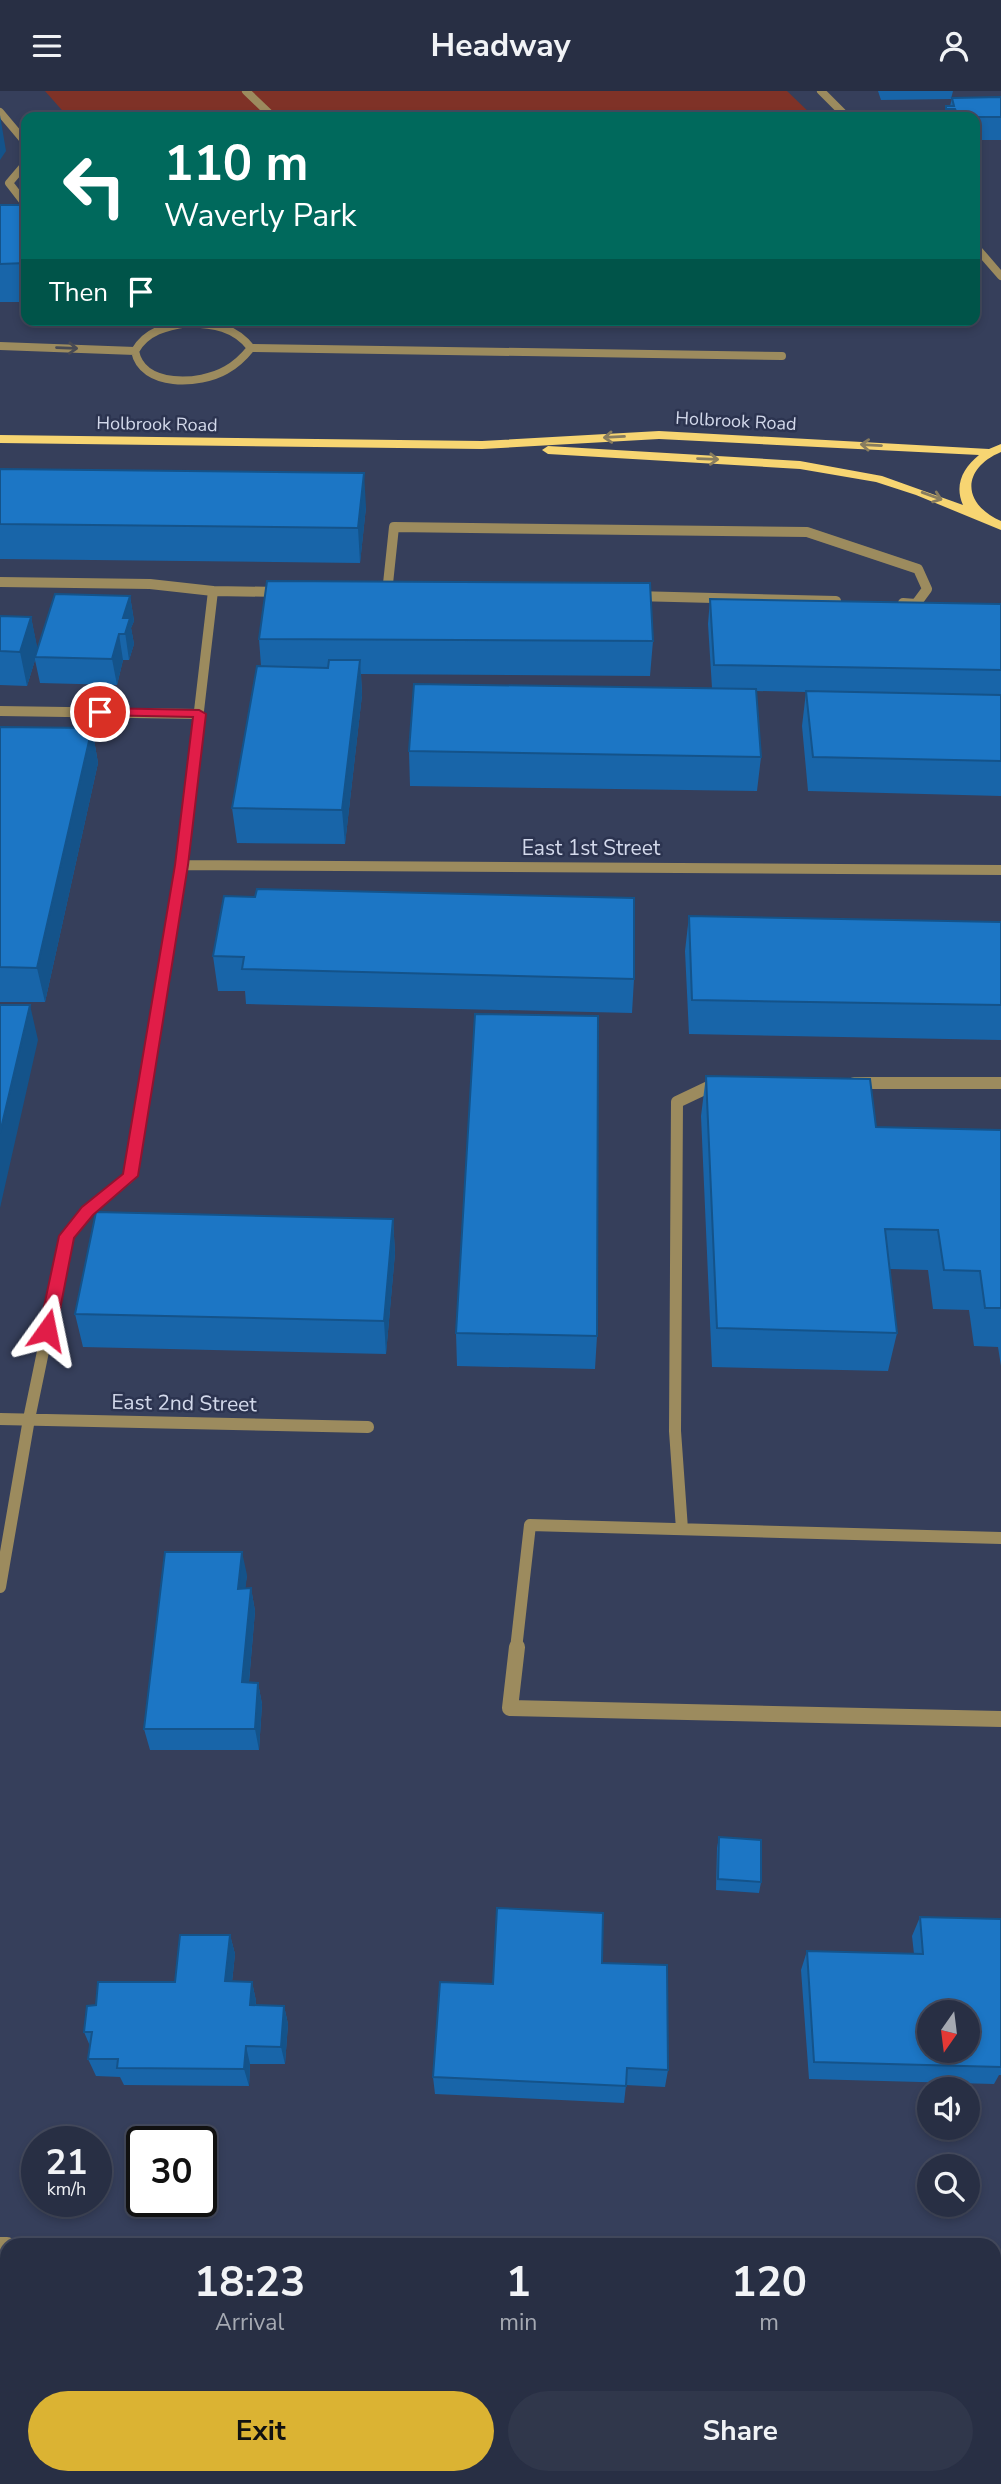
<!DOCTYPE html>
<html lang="en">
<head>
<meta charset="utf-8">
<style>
  body { margin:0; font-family:"Nunito Sans",sans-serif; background:#30374b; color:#f1f3f6; height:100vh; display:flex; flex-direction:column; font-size:26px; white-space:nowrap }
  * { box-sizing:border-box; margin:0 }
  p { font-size:23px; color:#a5a9b2 }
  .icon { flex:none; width:38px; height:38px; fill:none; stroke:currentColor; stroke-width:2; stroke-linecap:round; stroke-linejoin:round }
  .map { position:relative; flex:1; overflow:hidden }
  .details { position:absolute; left:0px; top:2147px; width:1001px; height:247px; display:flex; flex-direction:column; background:#282f44; border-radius:21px 21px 0 0; box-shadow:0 4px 10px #0003,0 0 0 2px #444a5d }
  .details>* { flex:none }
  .guide { position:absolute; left:21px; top:21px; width:959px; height:214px; border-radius:14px; box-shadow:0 4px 10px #0003,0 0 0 2px #444a5d; background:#00695c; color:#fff; overflow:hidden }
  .needle { width:46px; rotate:194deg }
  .buttons { position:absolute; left:917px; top:1909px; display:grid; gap:14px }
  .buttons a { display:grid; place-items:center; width:63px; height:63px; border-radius:50%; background:#282f44; box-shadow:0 4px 10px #0003,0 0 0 2px #444a5d; font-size:35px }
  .speed { position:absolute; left:21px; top:2035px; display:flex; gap:14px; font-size:35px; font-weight:700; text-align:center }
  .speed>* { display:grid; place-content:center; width:91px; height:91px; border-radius:50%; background:#282f44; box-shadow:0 4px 10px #0003,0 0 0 2px #444a5d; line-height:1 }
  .speed small { font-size:18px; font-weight:400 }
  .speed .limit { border:4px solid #111; border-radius:10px; background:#fff; color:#111 }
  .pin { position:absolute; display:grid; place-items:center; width:60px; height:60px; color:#fff; margin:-30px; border:4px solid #fff; border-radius:50%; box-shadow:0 2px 7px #0007 }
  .me { position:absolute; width:77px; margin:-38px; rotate:12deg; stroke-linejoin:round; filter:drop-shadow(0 0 5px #0008) }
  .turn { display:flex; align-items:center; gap:24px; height:147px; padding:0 28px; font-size:32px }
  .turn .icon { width:91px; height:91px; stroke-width:2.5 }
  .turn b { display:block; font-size:49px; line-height:60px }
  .then { display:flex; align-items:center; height:66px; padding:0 28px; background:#0003; gap:14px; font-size:26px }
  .eta { display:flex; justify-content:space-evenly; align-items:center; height:119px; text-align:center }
  .eta b { font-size:42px; font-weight:700; line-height:49px }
  .button { display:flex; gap:14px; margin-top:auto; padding:14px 28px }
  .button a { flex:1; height:80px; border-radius:42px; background:#dbb333; color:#111; font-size:28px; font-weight:700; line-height:80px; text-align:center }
  .button a+a { background:#30374b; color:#f1f3f6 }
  header { display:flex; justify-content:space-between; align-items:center; height:91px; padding:0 28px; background:#282f44; font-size:32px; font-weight:700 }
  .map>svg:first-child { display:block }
  .green { fill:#7f3227 }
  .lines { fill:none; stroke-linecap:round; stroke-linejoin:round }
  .minor-far3 { stroke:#9c8b5e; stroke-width:8 }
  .minor-far2 { stroke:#9c8b5e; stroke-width:10 }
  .minor-far1 { stroke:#9c8b5e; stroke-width:12 }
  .minor { stroke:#9c8b5e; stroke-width:16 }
  .major { fill:#f7d572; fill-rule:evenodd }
  .wall { fill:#1865a9 }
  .shaded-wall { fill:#14538a }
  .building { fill:#1c76c5; stroke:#14538a; stroke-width:2; fill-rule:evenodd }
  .oneway { stroke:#484a54 }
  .oneway2 { stroke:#877c5f }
  .route { fill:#e11d48; stroke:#92132f; stroke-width:2 }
  .labels { text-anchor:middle; stroke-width:5; stroke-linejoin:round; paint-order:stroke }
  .far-street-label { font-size:18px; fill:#d3d9eb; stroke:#2c3450 }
  .street-label { font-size:21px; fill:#d3d9eb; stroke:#2c3450 }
</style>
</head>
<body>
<header><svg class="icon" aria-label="menu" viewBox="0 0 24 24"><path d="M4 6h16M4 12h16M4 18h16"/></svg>Headway<svg class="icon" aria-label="person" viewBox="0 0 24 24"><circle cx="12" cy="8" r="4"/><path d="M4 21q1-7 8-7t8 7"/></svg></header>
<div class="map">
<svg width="1001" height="2393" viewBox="0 0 1001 2393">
  <rect width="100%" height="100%" fill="#363f5b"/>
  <path class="green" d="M45,0H787L814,26H68Z"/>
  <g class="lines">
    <path class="minor-far3" d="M246,0L273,26
      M821,0L847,26
      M0,21L26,52
      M26,72L9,92L26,114
      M975,155L1001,185
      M188,232C213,233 235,236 251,257C243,267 237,273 226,279C200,294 142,297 135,260C146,240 167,235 188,232Z
      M0,255L135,260
      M251,257L782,265"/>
    <path class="minor-far2" d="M0,491L150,493L213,500
      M387,502L394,436L807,441L918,478L927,498L916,513L903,512
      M634,505L836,510
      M0,620L199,623
      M181,774L1001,779
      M159,906L181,774L213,500L280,501"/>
    <path class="minor-far1" d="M854,992H1001
      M0,1328L368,1336
      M682,1438L675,1340L677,1011L717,992
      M0,1496L29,1328L67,1145L88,1120L130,1085L160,904
      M516,1558L530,1434L1001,1447"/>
    <path class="minor" d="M517,1556L510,1617L1001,1628
      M0,2154H7
      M994,2200H1001"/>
    <path class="major" d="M659,340L989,358L1001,353V361C961,378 962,413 1001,430V439L916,404L876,391L800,378L548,363L542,359L548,355L800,370L882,385L963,414C954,394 963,377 979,364L659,348L482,358L0,352V344L482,350Z"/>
  </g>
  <path class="wall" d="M878,0H953L951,8L881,9Z
    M1001,6V49H975V26H944L946,15H950L952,7Z
    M0,114H26V211H0Z
    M0,378L366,416L360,472L0,468Z
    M130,505L134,530L131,537L134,553L129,569H123L117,594L40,592L35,569L27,595L0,594V525L31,526L37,557Z
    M710,508L1001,513V705L808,700L802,635L806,601L756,600L761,666L757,700L410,695L409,660L712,597L708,533Z
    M259,548L653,550L650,585L361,583L362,604L345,753L237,752L232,717L261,575Z
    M0,636L92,637L98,672L45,911H0Z
    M255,806L634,888L632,922L246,913L245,900H218L213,865Z
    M689,825L1001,831V949L689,943L685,860Z
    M706,985L876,1036L1001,1039V1275L998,1256L974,1255L969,1219L933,1218L928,1179L890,1178L897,1242L888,1280L712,1276L701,1025Z
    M393,1128L395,1162L386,1263L83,1256L75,1223Z
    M456,1242L597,1245L595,1278L457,1275Z
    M247,1484L245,1497H251L255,1520L249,1591L258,1592L262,1613L259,1659H150L144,1638Z
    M719,1746L761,1791L759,1802L716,1799L717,1757Z
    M920,1826L1001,1828V1984H999L994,1993L809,1988L801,1879L807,1860L914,1863L912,1845Z
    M230,1844L235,1863L232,1891H252L256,1910V1914L284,1915L288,1933L285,1973H250L249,1995L124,1994L120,1986L96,1985L88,1968L90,1955L84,1941L96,1914L175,1891Z
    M602,1872L668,1979L665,1996L626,1994L624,2012L435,2003L433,1986L493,1893Z"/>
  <path class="shaded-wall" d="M0,24L6,60L0,69Z
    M364,382L366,416L360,472L358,437Z
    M130,505L134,530L131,537L134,553L129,569L123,527Z
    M31,526L38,560L35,566V569L27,595L20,561Z
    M119,543L123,569L117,594L112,568Z
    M360,569L362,604L345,753L342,719Z
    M92,637L98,672L45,911L37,877Z
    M30,914L38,949L0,1117V1042Z
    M393,1128L395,1162L386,1263L384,1230Z
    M242,1461L247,1484L243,1520L238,1498Z
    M251,1497L255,1520L247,1613L242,1591Z
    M258,1592L262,1613L259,1659L255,1638Z
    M230,1844L235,1863L230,1909L225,1890Z
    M252,1891L256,1910L254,1932L250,1914Z
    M284,1915L288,1933L285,1973L281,1956Z
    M246,1955L250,1973L249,1995L244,1978Z
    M303,2387H308V2393H303Z"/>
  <path class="building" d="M1001,6V26H959L955,18H946V15H954L952,7Z
    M0,114H26V172L0,173Z
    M0,378L364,382L358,437L0,433Z
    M267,490L650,492L653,550L259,548Z
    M55,503L130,505L123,527H130L125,543H119L112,568L35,566Z
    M710,508L1001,513V579L714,574Z
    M0,525L31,526L20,561L0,560Z
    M329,569H360L342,719L232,717L257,575L328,577Z
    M414,593L756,598L761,666L409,660Z
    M806,600L1001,604V670L813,666Z
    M0,636L92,637L37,877L0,876Z
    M257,798L634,807V888L242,878L244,866L213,865L224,805L255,806Z
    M689,825L1001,831V914L692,909Z
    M0,914H30L0,1042Z
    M475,923L598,925L597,1245L456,1242Z
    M706,985L870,988L876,1036L1001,1039V1217H985L980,1180L944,1179L938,1139L885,1138L897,1242L717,1237Z
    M96,1121L393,1128L384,1230L75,1223Z
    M165,1461H242L238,1498L251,1497L242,1591L258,1592L255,1638H144Z
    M719,1746L761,1749V1791L718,1788Z
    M497,1817L603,1822L602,1872L667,1874L668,1979L627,1977L626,1995L433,1986L440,1891L493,1893Z
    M920,1826L1001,1828V1976L814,1971L807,1860L923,1863ZM929,1922H968V1960H929Z
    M180,1844H230L225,1890L252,1891L250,1914L284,1915L281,1956L246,1955L244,1978L117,1977L118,1968H88L92,1941H84L87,1915L96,1914L98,1891H175Z
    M132,2387H303V2393H40V2390L131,2393Z
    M538,2387H612V2393H538Z"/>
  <defs><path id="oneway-shaft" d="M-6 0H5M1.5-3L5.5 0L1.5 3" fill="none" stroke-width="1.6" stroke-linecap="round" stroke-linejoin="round" transform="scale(1.75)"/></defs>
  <use class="oneway" href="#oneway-shaft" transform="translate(67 257) rotate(2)"/>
  <g class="oneway2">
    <use href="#oneway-shaft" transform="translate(614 346) rotate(177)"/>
    <use href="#oneway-shaft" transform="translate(871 354) rotate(-177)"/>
    <use href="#oneway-shaft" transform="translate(708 368) rotate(2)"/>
    <use href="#oneway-shaft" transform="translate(932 405) rotate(20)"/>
  </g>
  <path class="route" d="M100,617L199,619L206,623L188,774L138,1085L93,1124L74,1147L56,1239L47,1245L39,1239L59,1145L82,1116L123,1083L175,774L193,626L95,624V619Z"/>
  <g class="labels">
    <g class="far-street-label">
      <text transform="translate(736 330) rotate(3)" y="6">Holbrook Road</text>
      <text transform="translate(157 333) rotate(1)" y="6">Holbrook Road</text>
    </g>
    <g class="street-label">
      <text x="591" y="764">East 1st Street</text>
      <text transform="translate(184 1312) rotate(1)" y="7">East 2nd Street</text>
    </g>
  </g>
</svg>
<div class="buttons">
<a><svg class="needle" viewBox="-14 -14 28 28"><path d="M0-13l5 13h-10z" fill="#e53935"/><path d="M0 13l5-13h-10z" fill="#a5a9b2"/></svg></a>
<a><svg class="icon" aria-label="sound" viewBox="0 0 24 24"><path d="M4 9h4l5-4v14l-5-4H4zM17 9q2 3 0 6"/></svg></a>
<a><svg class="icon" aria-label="search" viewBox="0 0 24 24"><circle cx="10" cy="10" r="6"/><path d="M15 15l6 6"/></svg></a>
</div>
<div class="speed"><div>21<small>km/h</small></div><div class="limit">30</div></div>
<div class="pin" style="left:100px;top:621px;background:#d93025"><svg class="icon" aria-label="arrive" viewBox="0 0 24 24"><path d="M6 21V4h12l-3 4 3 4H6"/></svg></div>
<svg class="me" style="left:47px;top:1239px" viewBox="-20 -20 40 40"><path d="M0-17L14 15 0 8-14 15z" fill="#e11d48" stroke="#fff" stroke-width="4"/></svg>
<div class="guide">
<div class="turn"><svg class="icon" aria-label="left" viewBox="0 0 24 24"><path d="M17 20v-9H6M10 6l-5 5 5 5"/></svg><div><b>110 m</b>Waverly Park</div></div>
<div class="then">Then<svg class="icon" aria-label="arrive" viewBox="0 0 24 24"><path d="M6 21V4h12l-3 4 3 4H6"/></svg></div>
</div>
<section class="details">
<div class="eta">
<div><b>18:23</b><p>Arrival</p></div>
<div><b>1</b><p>min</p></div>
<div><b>120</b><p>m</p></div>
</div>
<div class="button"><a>Exit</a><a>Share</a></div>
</section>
</div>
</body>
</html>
